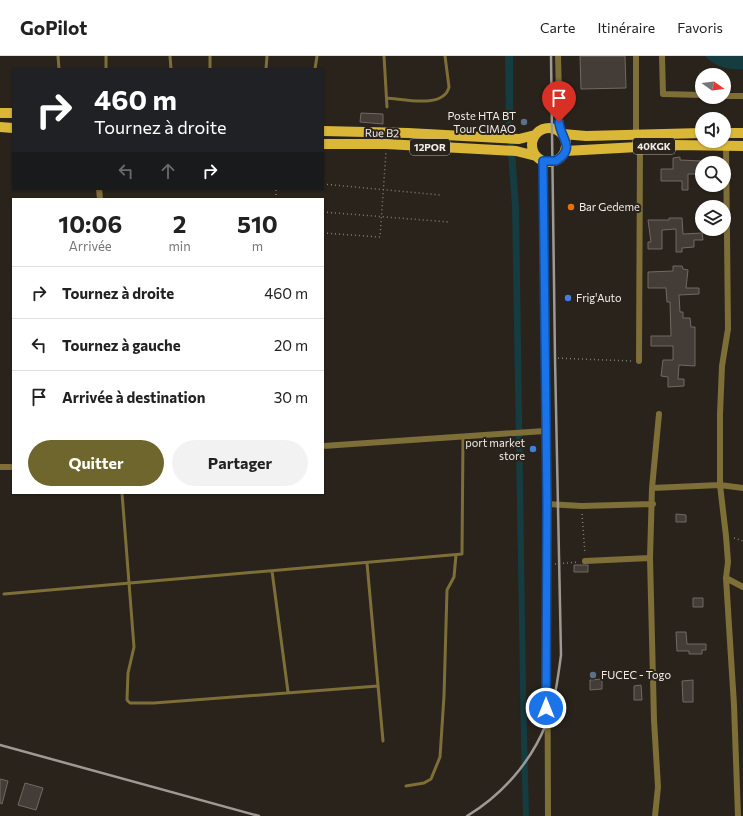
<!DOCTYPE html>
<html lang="fr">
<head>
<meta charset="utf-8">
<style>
  body { margin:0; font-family:Commissioner,sans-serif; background:#f2f2f2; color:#222; height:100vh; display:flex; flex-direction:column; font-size:15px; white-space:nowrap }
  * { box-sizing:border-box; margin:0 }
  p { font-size:13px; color:#767676 }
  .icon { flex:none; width:22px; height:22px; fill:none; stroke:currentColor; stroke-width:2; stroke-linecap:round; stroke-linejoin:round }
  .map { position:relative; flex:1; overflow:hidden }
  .sheet { position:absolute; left:12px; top:142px; width:312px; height:296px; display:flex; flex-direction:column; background:#fff; border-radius:0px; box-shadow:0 1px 3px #0004 }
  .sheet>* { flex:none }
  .hud { position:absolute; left:12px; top:12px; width:312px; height:122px; border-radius:0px; box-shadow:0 1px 3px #0004; background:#202124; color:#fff; overflow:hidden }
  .needle { width:26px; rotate:105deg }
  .controls { position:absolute; left:695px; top:12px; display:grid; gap:8px }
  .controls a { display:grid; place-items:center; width:36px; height:36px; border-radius:50%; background:#fff; box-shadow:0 1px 3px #0004; font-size:20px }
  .pin { position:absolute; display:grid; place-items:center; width:34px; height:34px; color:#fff; margin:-41px -17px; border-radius:50% 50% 50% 0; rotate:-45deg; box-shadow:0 0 4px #0007 }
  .pin .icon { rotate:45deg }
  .me { position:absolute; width:44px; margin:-22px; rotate:0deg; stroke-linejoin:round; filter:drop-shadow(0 0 3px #0008) }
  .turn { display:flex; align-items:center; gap:14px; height:84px; padding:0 16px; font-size:18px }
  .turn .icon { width:52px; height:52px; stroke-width:2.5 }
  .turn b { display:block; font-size:28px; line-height:34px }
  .lanes { display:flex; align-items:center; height:38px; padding:0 16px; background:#0003; justify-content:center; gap:20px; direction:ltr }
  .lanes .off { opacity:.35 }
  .eta { display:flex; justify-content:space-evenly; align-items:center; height:68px; text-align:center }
  .eta b { font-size:24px; font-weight:700; line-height:28px }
  .action { display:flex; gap:8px; margin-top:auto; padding:8px 16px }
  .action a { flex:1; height:46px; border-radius:24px; background:#6e662d; color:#fff; font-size:16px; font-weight:700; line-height:46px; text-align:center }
  .action a+a { background:#f2f2f2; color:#222 }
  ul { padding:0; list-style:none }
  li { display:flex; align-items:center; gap:12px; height:52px; padding:0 16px; border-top:1px solid #e0e0e0 }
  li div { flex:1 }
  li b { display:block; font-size:15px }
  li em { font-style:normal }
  header { display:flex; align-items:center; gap:24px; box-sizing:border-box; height:56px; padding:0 20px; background:#fff; border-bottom:1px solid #e0e0e0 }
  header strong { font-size:19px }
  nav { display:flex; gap:22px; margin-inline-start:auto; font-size:14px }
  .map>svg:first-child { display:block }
  .water { fill:#153c41 }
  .building { fill:#443c36; stroke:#716962 }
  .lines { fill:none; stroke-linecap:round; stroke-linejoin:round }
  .path { stroke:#837e78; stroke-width:1.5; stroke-dasharray:1 3; stroke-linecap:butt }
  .service { stroke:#7e6e37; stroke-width:3 }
  .minor { stroke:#7e6e37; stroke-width:6 }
  .primary { stroke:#dab737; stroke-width:10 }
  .rail { stroke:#9e9994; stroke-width:2.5 }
  .route-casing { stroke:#114b97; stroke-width:10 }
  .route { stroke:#1a73e8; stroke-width:7 }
  .service-dot { fill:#5c6f8a; stroke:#29231c; stroke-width:1.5 }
  .food-dot { fill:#e8710a; stroke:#29231c; stroke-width:1.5 }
  .shop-dot { fill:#3f7fe0; stroke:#29231c; stroke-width:1.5 }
  .labels { text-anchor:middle; stroke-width:4; stroke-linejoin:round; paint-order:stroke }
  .shield { fill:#29231c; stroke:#b5b0ab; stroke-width:1 }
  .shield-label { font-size:10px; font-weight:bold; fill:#f1ece8 }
  .poi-label { font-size:11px; fill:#f1ece8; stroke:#29231c; text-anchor:start }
  .street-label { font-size:11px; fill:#f1ece8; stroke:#29231c }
</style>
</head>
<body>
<header>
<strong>GoPilot</strong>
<nav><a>Carte</a><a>Itinéraire</a><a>Favoris</a></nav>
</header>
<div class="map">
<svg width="743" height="760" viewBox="0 0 743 760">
  <rect width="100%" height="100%" fill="#29231c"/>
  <path class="water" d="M505,0H513V69L519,151L526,636L529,760H523L521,687L512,151L506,69Z
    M705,0H743V13C727,14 716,11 705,0Z"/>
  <path class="building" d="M580,0H625L626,32L581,33Z
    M361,57L383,58V68L360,66Z
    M680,101V104L702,105V118H688V134H682V125H661V113H673V102Z
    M669,162H682L683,178L702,177L703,184H694V191L682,192V196H676V173L662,174V193H648V186H651L648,164H669Z
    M673,210H682L683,213L688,214L686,232H699V238L679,239L680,256H683V262H690L691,271H695V310L679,309L678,323H684V330L668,331V321L661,320L663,304H673V290H651V280H671L670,246H667L666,232H648V216L673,215Z
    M676,458L686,459V466H676Z
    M574,509H588V516H574Z
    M693,542H703V551H693Z
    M676,576H686L687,588H706V594H702V598H689V595H677Z
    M602,623V633L590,634V624Z
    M693,624V646H683L682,625Z
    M641,629L642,644H634V630Z
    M0,723L8,725L2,748L0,747Z
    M25,727L43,732L36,754L18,749Z"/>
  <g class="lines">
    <path class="path" d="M323,128L440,139
      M276,143V133
      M323,156L449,166
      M323,177L380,181L386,96
      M554,302L632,305
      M582,458L585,498
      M734,482L743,485
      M555,508L579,506"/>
    <path class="service" d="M58,0L59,13
      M106,0V13
      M170,0L171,13
      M210,0V13
      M384,0L387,51
      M266,13L267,0
      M315,13L317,0
      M387,42C404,43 444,53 449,31L445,0
      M122,437L134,591L128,617L127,644L130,647H154L378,630
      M367,507L383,685
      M272,515L288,636
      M4,538L462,498L463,381
      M406,730L424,727L431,723L440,701L444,640L447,534L454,521L456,499"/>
    <path class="minor" d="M558,0L560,75
      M636,0V79
      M662,0L663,38L702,39
      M724,40H743
      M726,89L728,273L722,310L720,358V429L726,480L728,506L726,522L734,649L738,760
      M543,105L546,222L548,760
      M99,133L100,143
      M639,305L640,91
      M323,390L545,375
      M0,411H13
      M652,432L720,429L743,432
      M547,448L582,450L653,448
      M585,505L650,502
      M726,522L743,531
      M655,760L658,731L654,664L650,502L652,432L659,358"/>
    <path class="primary" d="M0,57H13
      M0,71L13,72
      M532 89a17 17 0 1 1 34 0a17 17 0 1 1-34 0Z
      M323,75L408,77L519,83L535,79
      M724,77H743
      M563,78L586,80L702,77
      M323,88H386L516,95L536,100
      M565,95L674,89L743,90"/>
    <path class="rail" d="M0,689L259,760
      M467,760C502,739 531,706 546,668C555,646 558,622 561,599L555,302L551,0"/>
  </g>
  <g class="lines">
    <defs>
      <path id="route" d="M546,652L547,448L543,105H556C577,92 560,82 559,66"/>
    </defs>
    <use href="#route" class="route-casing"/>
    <use href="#route" class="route"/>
  </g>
  <g class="service-dot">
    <circle cx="524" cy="66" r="4"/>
    <circle cx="593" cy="619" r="4"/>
  </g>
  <circle class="food-dot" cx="571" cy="151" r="4"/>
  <g class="shop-dot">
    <circle cx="568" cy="242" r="4"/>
    <circle cx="533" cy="393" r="4"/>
  </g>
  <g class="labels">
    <g class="shield">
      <rect x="633" y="82" width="42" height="16" rx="3"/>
      <rect x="410" y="83" width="40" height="16" rx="3"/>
    </g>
    <g class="shield-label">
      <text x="654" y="94">40KGK</text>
      <text x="430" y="95">12POR</text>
    </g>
    <g class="poi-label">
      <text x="516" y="64" text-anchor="end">Poste HTA BT<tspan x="516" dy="13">Tour CIMAO</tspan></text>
      <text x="579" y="155">Bar Gedeme</text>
      <text x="576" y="246">Frig'Auto</text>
      <text x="525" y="391" text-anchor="end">port market<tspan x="525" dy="13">store</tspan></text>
      <text x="601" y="623">FUCEC - Togo</text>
    </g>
    <g class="street-label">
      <text transform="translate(382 77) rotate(1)" y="4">Rue B2</text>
    </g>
  </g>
</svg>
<div class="controls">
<a><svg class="needle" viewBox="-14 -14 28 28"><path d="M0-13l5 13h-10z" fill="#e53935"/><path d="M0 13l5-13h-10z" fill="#767676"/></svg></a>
<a><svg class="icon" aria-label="sound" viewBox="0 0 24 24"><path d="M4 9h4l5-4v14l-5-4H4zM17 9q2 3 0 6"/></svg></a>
<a><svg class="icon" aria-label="search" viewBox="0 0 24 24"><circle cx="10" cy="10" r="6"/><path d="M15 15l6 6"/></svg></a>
<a><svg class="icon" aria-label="layers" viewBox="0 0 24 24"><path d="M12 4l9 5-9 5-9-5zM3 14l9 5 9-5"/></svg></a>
</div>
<div class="pin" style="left:559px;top:66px;background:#d93025"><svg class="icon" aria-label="arrive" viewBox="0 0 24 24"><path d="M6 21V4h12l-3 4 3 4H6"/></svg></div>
<svg class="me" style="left:546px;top:652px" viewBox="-20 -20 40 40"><circle r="17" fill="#1a73e8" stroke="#fff" stroke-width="3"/><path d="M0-11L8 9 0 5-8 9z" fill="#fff"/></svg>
<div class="hud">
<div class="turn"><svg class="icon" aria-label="right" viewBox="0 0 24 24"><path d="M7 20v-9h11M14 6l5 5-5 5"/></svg><div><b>460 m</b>Tournez à droite</div></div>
<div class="lanes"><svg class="icon off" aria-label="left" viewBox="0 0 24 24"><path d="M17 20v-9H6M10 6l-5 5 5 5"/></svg><svg class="icon off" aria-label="ahead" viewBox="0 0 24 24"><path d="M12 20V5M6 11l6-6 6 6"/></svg><svg class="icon" aria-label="right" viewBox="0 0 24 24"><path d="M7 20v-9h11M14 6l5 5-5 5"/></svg></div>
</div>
<section class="sheet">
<div class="eta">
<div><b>10:06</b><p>Arrivée</p></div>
<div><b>2</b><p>min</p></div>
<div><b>510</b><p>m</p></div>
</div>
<ul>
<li><svg class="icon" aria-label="right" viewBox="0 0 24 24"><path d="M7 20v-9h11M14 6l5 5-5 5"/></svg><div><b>Tournez à droite</b></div><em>460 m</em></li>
<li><svg class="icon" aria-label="left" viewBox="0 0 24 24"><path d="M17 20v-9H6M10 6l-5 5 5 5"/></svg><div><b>Tournez à gauche</b></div><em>20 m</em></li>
<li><svg class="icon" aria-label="arrive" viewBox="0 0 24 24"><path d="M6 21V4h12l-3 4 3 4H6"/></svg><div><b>Arrivée à destination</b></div><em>30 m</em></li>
</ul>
<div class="action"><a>Quitter</a><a>Partager</a></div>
</section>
</div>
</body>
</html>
